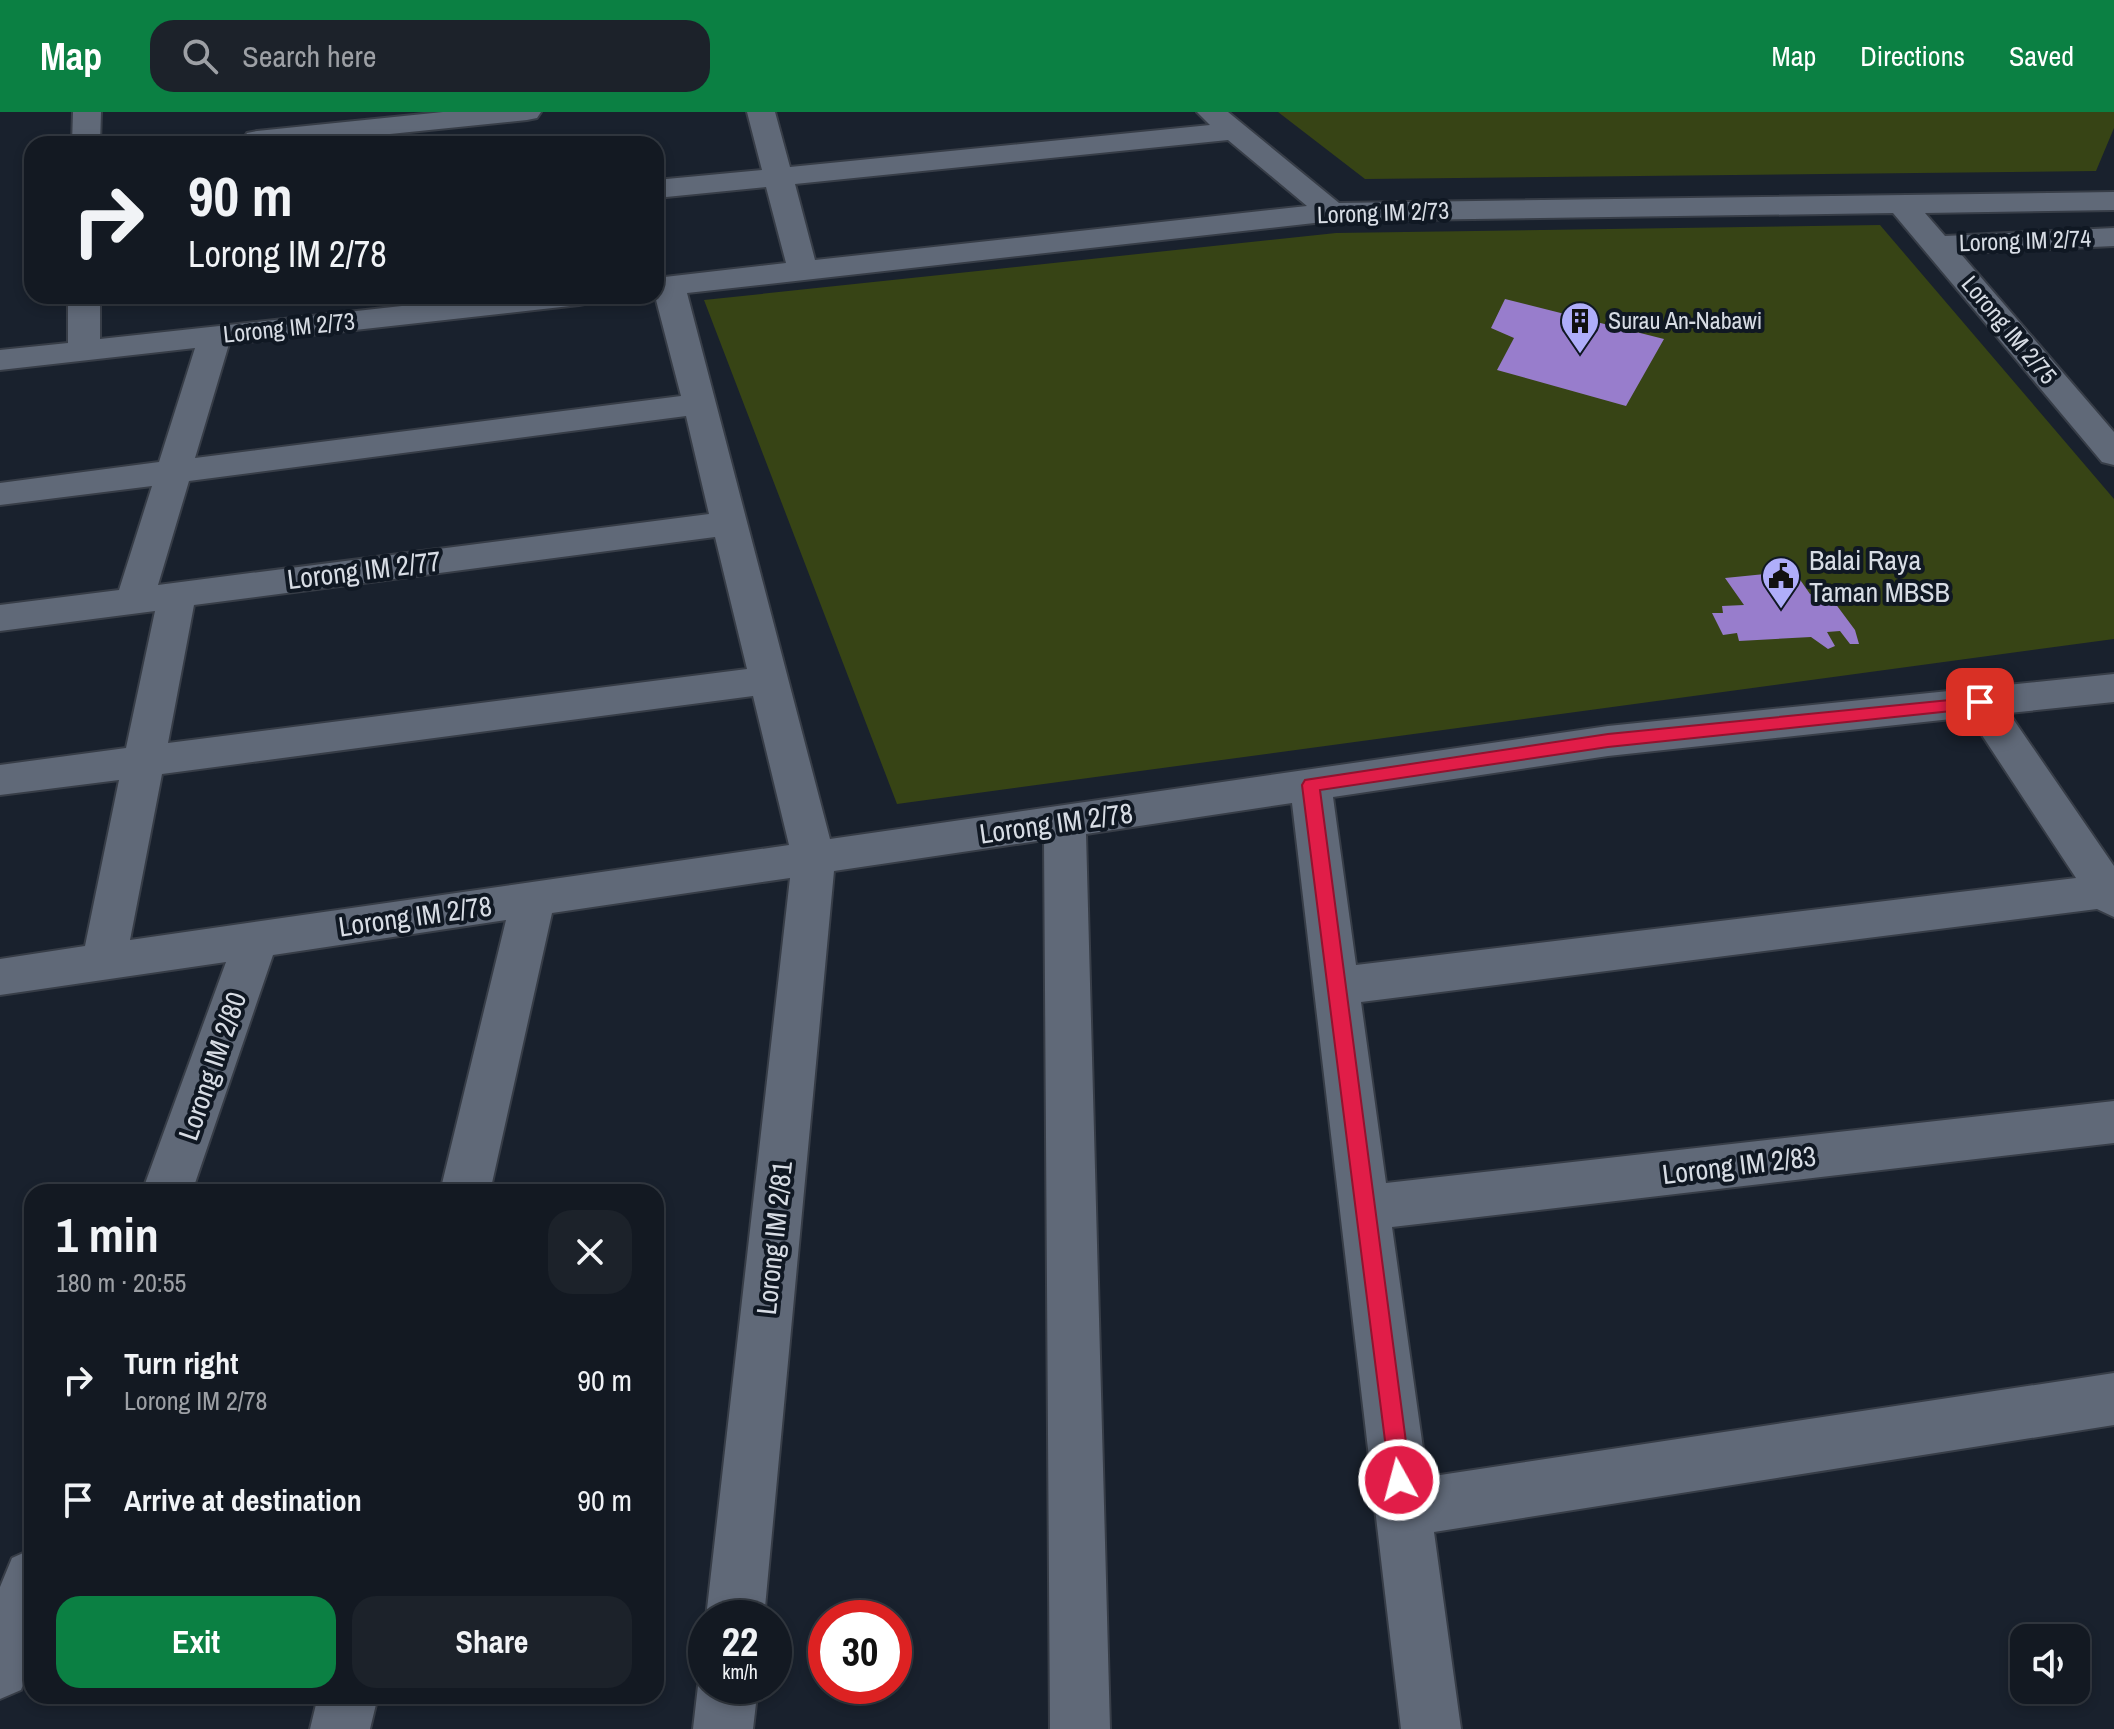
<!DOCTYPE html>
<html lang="en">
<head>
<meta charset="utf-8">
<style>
  body { margin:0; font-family:"Archivo Narrow",sans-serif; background:#1c222a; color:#f1f3f6; height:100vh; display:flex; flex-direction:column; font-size:30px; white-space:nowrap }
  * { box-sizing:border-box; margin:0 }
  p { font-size:26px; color:#9da0a5 }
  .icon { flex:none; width:44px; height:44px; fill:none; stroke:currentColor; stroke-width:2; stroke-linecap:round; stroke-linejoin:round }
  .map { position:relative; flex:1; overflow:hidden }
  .side { position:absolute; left:24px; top:1072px; width:640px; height:520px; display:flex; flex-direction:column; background:#131922; border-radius:24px; box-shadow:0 4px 12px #0003,0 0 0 2px #323840 }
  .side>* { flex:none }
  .guide { position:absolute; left:24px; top:24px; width:640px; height:168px; border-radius:24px; box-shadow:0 4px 12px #0003,0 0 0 2px #323840; background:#131922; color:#f1f3f6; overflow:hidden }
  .tools { position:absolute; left:2010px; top:1512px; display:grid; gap:16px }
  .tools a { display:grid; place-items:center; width:80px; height:80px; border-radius:16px; background:#131922; box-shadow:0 4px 12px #0003,0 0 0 2px #323840; font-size:40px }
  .speed { position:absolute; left:688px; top:1488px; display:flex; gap:16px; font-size:40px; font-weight:700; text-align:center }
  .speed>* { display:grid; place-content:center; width:104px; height:104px; border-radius:50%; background:#131922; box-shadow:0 4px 12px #0003,0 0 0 2px #323840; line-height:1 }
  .speed small { font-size:20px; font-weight:400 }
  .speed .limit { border:12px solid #d22; background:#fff; color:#111 }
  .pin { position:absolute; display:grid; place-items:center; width:68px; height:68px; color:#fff; margin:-34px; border-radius:16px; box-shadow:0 4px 12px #0006 }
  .me { position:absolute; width:88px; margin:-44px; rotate:353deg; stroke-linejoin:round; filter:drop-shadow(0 0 6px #0008) }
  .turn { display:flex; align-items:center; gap:28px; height:168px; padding:0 32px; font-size:36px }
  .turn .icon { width:104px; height:104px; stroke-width:2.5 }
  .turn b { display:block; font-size:56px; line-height:68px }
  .round { display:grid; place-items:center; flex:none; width:84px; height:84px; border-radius:24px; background:#1c222a }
  .headline { display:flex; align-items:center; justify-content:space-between; height:136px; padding:0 32px }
  h1 { font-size:48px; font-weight:700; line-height:60px }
  .primary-button { display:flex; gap:16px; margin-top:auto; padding:16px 32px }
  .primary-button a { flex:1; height:92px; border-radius:24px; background:#0b8043; color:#fff; font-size:32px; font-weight:700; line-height:92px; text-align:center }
  .primary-button a+a { background:#1c222a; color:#f1f3f6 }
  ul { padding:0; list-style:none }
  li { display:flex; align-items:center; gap:24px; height:120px; padding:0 32px }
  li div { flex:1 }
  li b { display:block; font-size:30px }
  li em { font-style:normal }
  header { display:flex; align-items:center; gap:48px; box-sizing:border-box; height:112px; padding:0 40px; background:#0b8043; color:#fff }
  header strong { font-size:38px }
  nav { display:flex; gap:44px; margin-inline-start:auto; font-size:28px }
  .search { width:560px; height:72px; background:#1c222a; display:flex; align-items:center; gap:20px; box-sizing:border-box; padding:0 28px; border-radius:24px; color:#9da0a5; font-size:30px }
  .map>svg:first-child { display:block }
  .green { fill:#374415 }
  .building { fill:#987dcc }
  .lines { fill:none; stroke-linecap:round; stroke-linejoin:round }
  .minor-casing { stroke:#373d47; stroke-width:4 }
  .minor { fill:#606978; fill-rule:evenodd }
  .route { fill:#e11d48; stroke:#92132f; stroke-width:2 }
  .labels { text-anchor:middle; stroke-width:8; stroke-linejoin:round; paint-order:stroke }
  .far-street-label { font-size:24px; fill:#d7dce4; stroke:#101823 }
  .far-poi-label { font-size:24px; fill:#d7dce4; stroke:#101823; text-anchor:start }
  .poi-label { font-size:28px; fill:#d7dce4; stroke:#101823; text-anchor:start }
  .street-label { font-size:28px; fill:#d7dce4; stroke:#101823 }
</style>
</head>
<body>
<header>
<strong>Map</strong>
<div class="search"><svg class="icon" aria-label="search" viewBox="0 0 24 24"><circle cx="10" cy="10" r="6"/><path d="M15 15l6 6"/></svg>Search here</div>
<nav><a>Map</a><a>Directions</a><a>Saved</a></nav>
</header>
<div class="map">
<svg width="2114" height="1617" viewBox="0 0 2114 1617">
  <rect width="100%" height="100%" fill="#19212d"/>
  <path class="green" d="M1278,0H2114V16L2096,59L1365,67Z
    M1880,113L2114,387V527L897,692L704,188L1336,121Z"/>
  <path class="building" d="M1505,187L1664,227L1626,294L1497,258L1514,226L1491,216Z
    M1794,459L1810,482L1832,487L1855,518L1859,532H1850L1840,519L1827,520L1835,534L1828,537L1811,525L1739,529L1737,521L1723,523L1712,501H1723L1722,494L1744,493L1725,466Z"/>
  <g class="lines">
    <defs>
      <path id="minor" d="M73,0H101L100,32H72Z
        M443,0H541L537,6L527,8L292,32H246L243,27L247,21L257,19Z
        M747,0H775L790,55L1210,13L1197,0H1228L1339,91L2114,80V98L1925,101L1945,124L2114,116V134L1960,141L2114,320V353L2102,350L1893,101L1332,109L687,181L830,727L1608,614L2114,562V590L2009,601L2114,754V805L2097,797L1361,890L1386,1071L2114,989V1031L1392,1115L1427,1365L2114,1261V1313L1434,1420L1461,1617H1401L1292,691L1086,722L1110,1617H1050L1044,728L834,759L764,1506H706L790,766L552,801L490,1080H440L506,808L273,843L192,1080H142L226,850L0,883V847L85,834L119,668L0,683V653L126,636L155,499L0,519V493L119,478L152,374L0,393V371L159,350L195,236L0,258V238L68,231V184H100V227L493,184H595L590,191L579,193L229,232L195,346L681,284L655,184L656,166L786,151L766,75L656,86V68L762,58ZM1228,28L1307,94L815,148L795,72ZM686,304L709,402L158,473L189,369ZM715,425L747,557L168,631L194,493ZM753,584L789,733L130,828L162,662ZM1970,605L2076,766L1356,853L1333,685L1608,644Z
        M32,1437V1550L21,1578L0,1587V1475L12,1446Z
        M706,1555V1574H758L753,1617H693L698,1574Z
        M318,1584H378L370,1617H310Z"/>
    </defs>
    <use href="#minor" class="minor-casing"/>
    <use href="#minor" class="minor"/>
  </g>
  <path class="route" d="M1980,585L1988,590L1980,596L1608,635L1320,678L1411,1368L1407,1376L1399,1379L1391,1376L1302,673L1305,668L1608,622Z"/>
  <defs>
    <symbol id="building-pin" viewBox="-11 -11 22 30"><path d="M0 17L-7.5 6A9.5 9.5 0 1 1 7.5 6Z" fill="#afaefa" stroke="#101823"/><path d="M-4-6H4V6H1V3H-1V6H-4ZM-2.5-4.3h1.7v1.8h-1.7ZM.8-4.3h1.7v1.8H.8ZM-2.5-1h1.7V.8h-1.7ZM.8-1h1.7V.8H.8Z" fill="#111"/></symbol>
    <symbol id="civic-pin" viewBox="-11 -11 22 30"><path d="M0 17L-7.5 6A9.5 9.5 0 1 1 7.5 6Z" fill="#afaefa" stroke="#101823"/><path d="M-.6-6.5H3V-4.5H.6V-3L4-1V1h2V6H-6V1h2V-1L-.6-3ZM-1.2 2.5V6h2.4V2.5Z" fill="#111"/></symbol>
  </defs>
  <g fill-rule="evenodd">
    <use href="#building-pin" x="1558" y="187" width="44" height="60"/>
    <use href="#civic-pin" x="1759" y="442" width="44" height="60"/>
  </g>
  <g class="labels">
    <g class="far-street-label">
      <text transform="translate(1383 101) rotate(-2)" y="8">Lorong IM 2/73</text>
      <text transform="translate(2025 129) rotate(-2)" y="8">Lorong IM 2/74</text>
      <text transform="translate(289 216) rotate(-6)" y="8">Lorong IM 2/73</text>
      <text transform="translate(2009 218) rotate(50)" y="8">Lorong IM 2/75</text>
    </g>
    <g class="far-poi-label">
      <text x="1608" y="217">Surau An-Nabawi</text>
    </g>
    <g class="poi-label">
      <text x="1809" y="458">Balai Raya<tspan x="1809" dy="32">Taman MBSB</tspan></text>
    </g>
    <g class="street-label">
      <text transform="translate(364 458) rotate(-7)" y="10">Lorong IM 2/77</text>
      <text transform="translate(1056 711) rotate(-8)" y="10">Lorong IM 2/78</text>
      <text transform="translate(415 804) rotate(-8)" y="10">Lorong IM 2/78</text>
      <text transform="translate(212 954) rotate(-71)" y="10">Lorong IM 2/80</text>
      <text transform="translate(1739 1053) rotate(-7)" y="10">Lorong IM 2/83</text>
      <text transform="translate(774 1126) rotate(-84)" y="10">Lorong IM 2/81</text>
    </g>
  </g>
</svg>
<div class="tools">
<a><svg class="icon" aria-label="sound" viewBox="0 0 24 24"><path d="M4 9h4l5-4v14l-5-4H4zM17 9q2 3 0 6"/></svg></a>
</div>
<div class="speed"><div>22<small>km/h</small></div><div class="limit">30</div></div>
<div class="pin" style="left:1980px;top:590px;background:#d93025"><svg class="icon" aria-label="arrive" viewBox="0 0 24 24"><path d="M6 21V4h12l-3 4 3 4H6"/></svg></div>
<svg class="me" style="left:1399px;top:1368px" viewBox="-20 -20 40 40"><circle r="17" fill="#e11d48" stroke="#fff" stroke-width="3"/><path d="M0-11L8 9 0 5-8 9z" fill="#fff"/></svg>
<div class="guide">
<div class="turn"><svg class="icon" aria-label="right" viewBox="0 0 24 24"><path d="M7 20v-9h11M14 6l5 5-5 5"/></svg><div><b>90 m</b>Lorong IM 2/78</div></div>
</div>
<section class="side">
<div class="headline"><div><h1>1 min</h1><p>180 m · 20:55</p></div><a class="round"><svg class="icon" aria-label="close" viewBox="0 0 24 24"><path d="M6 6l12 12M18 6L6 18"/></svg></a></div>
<ul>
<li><svg class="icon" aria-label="right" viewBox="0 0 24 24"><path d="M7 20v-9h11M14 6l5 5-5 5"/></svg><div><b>Turn right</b><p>Lorong IM 2/78</p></div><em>90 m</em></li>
<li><svg class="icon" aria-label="arrive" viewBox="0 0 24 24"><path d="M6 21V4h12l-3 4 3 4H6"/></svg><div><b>Arrive at destination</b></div><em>90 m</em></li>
</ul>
<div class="primary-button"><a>Exit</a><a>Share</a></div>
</section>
</div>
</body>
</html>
